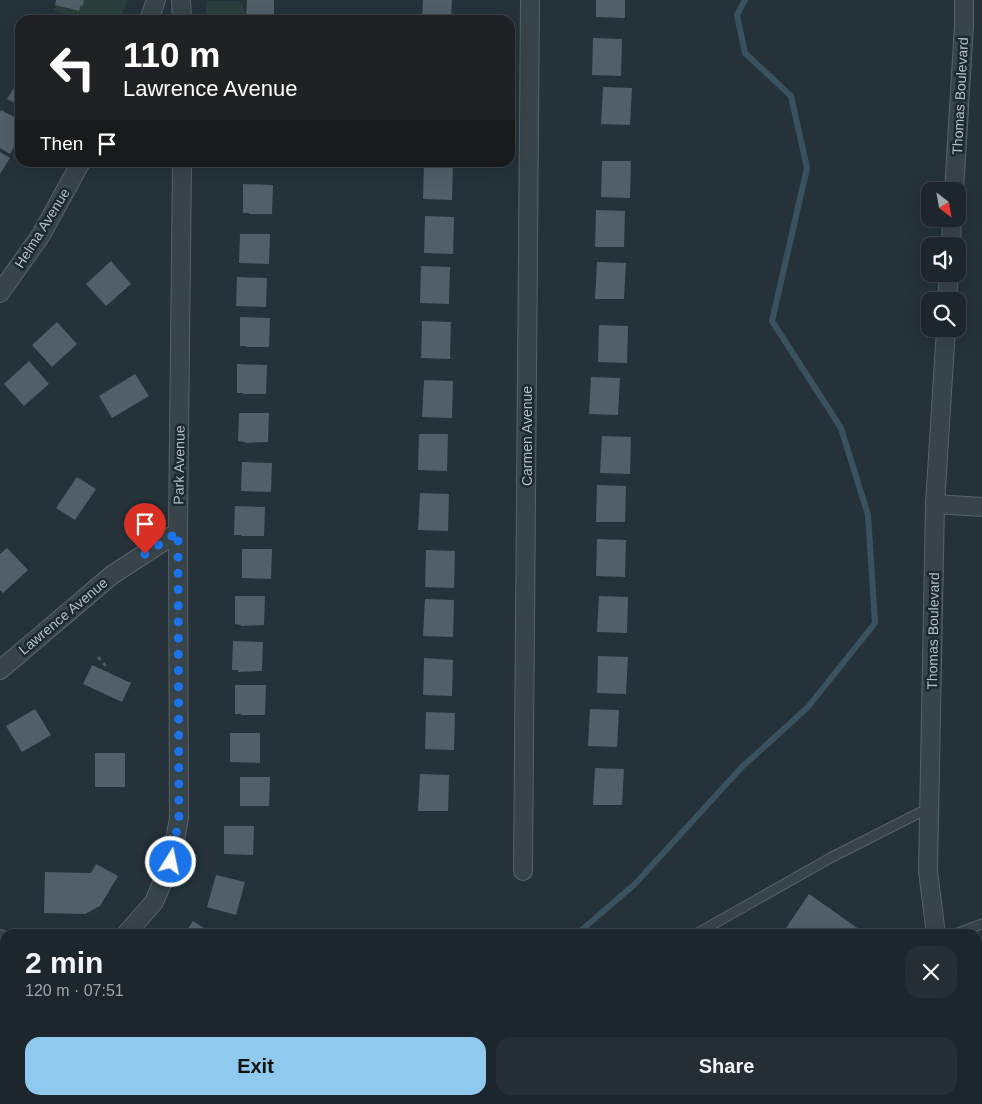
<!DOCTYPE html>
<html lang="en">
<head>
<meta charset="utf-8">
<style>
  body { margin:0; font-family:Arial,sans-serif; background:#252e34; color:#f1f3f6; height:100vh; display:flex; flex-direction:column; font-size:19px; white-space:nowrap }
  * { box-sizing:border-box; margin:0 }
  p { font-size:16px; color:#a0a5a9 }
  .icon { flex:none; width:28px; height:28px; fill:none; stroke:currentColor; stroke-width:2; stroke-linecap:round; stroke-linejoin:round }
  .map { position:relative; flex:1; overflow:hidden }
  .panel { position:absolute; left:0px; top:929px; width:982px; height:176px; display:flex; flex-direction:column; background:#1c262c; border-radius:15px 15px 0 0; box-shadow:0 5px 20px #0002,0 0 0 1px #3a4348 }
  .panel>* { flex:none }
  .banner { position:absolute; left:15px; top:15px; width:500px; height:152px; border-radius:15px; box-shadow:0 5px 20px #0002,0 0 0 1px #3a4348; background:#202124; color:#fff; overflow:hidden }
  .needle { width:32px; rotate:149deg }
  .tools { position:absolute; left:921px; top:182px; display:grid; gap:10px }
  .tools a { display:grid; place-items:center; width:45px; height:45px; border-radius:10px; background:#1c262c; box-shadow:0 5px 20px #0002,0 0 0 1px #3a4348; font-size:25px }
  .pin { position:absolute; display:grid; place-items:center; width:42px; height:42px; color:#fff; margin:-51px -21px; border-radius:50% 50% 50% 0; rotate:-45deg; box-shadow:0 0 5px #0007 }
  .pin .icon { rotate:45deg }
  .me { position:absolute; width:55px; margin:-28px; rotate:10deg; stroke-linejoin:round; filter:drop-shadow(0 0 4px #0008) }
  .turn { display:flex; align-items:center; gap:18px; height:105px; padding:0 25px; font-size:22px }
  .turn .icon { width:65px; height:65px; stroke-width:2.5 }
  .turn b { display:block; font-size:35px; line-height:42px }
  .then { display:flex; align-items:center; height:48px; padding:0 25px; background:#0003; gap:10px; font-size:19px }
  .round { display:grid; place-items:center; flex:none; width:52px; height:52px; border-radius:15px; background:#252e34 }
  .overview { display:flex; align-items:center; justify-content:space-between; height:85px; padding:0 25px }
  h1 { font-size:30px; font-weight:700; line-height:38px }
  .action { display:flex; gap:10px; margin-top:auto; padding:10px 25px }
  .action a { flex:1; height:58px; border-radius:15px; background:#90c9ee; color:#111; font-size:20px; font-weight:700; line-height:58px; text-align:center }
  .action a+a { background:#252e34; color:#f1f3f6 }
  .map>svg:first-child { display:block }
  .green { fill:#2a3f3b }
  .lines { fill:none; stroke-linecap:round; stroke-linejoin:round }
  .stream { stroke:#3a525f; stroke-width:6 }
  .building { fill:#505f68 }
  .service-casing { stroke:#566268; stroke-width:11 }
  .minor-casing { stroke:#566268; stroke-width:20 }
  .path { stroke:#485c59; stroke-width:3; stroke-dasharray:4 4; stroke-linecap:butt }
  .service { stroke:#38444a; stroke-width:9 }
  .minor { stroke:#38444a; stroke-width:18 }
  .route { stroke:#1a73e8; stroke-width:9; stroke-dasharray:0 16.2 }
  .labels { text-anchor:middle; stroke-width:5; stroke-linejoin:round; paint-order:stroke }
  .street-label { font-size:14px; fill:#b4bfc6; stroke:#1d292f }
</style>
</head>
<body>
<div class="map">
<svg width="982" height="1104" viewBox="0 0 982 1104">
  <rect width="100%" height="100%" fill="#25323a"/>
  <path class="green" d="M86,0H128L120,20H84L54,10L56,5L79,11L81,5L83,6L84,1Z
    M206,1H238L243,4L246,20H206Z"/>
  <g class="lines">
    <path class="stream" d="M577,934L635,884L741,768L808,707L875,623L868,515L841,428L772,321L807,168L791,96L745,53L737,15L745,0
      M0,1081L5,1082
      M543,1100L546,1104
      M974,1104L982,1100"/>
  </g>
  <path class="building" d="M56,0H84L83,6L81,5L79,11L55,5Z
    M247,0H274V20H246Z
    M423,0H452L451,20H422Z
    M596,0H625V18L596,17Z
    M593,38L622,39L621,76L592,75Z
    M20,78V106L7,99Z
    M603,87L632,88L630,125L601,124Z
    M1,110L20,120V137L10,154L0,148V112Z
    M0,152L10,158L0,174Z
    M602,161H631L630,198L601,197Z
    M241,162H270V166H241Z
    M424,163L453,164L452,200L423,199Z
    M243,184L273,185L272,214H249V213H243Z
    M596,210L625,211L624,247H595Z
    M425,216L454,217L453,254L424,253Z
    M240,234H270L269,264L239,263Z
    M111,261L131,284L106,306L86,284Z
    M597,262L626,263L624,299H595Z
    M421,266L450,267L449,304L420,303Z
    M237,277L267,278L266,307L236,306Z
    M240,317L270,318L269,347H246V346H240Z
    M422,321L451,322L450,359L421,358Z
    M57,322L77,344L52,367L32,345Z
    M599,325L628,326L627,363L598,362Z
    M29,361L49,384L24,406L4,384Z
    M237,364L267,365L266,394H243V393H237Z
    M135,374L149,396L112,418L99,396Z
    M591,377L620,378L618,415L589,414Z
    M424,380L453,381L452,418L422,417Z
    M239,413H269L268,442L245,443V442L238,441Z
    M419,434H448L447,471L418,470Z
    M602,436L631,437L630,474L600,473Z
    M242,462L272,463L271,492L241,491Z
    M77,477L96,489L75,520L56,508Z
    M597,485L626,486L625,522H596Z
    M420,493L449,494L448,531L418,530Z
    M235,506L265,507L264,536H241V535H234Z
    M597,539L626,540L625,577L596,576Z
    M7,548L28,570L3,593L0,590V554Z
    M242,549H272L271,579L242,578Z
    M426,550L455,551L454,588L425,587Z
    M235,596H265L264,625L241,626V625L235,624Z
    M599,596L628,597L627,633L597,632Z
    M425,599L454,600L453,637L423,636Z
    M233,641L263,642L262,671L238,672V670H232Z
    M598,656L628,657L626,694L597,693Z
    M424,658L453,660L452,696L423,695Z
    M92,665L131,683L122,702L83,684Z
    M235,685H266L265,715H241V714H235Z
    M35,709L51,735L22,752L6,726Z
    M590,709L619,710L617,747L588,746Z
    M426,712L455,713L454,750L425,749Z
    M230,733H260V763L230,762Z
    M95,753H125V787H95Z
    M595,768L624,769L622,805H593Z
    M420,774L449,775L448,811H418Z
    M240,777H270L269,806H240Z
    M224,826H254L253,855L224,854Z
    M96,864L118,876L100,906L85,914L44,913L45,872L91,873Z
    M216,875L245,882L236,915L207,907Z
    M809,894L866,934H782Z
    M193,921L213,934H184Z
    M0,990H5V1021L0,1020Z
    M605,1100H640L638,1104H609L605,1101Z
    M668,1100H735L741,1104H665Z"/>
  <g class="lines">
    <defs>
      <path id="service" d="M696,934L832,857L929,808
        M955,934L982,924
        M810,1100H815
        M394,1104L401,1100"/>
      <path id="minor" d="M181,0L182,20
        M149,20L156,0
        M954,191L964,25V0
        M951,246L952,219
        M0,293L41,235L81,162
        M947,301L949,274
        M935,504L982,507
        M0,670L112,575L178,532
        M523,871L530,0
        M126,934L154,902L171,862L179,818L178,532L182,162
        M936,934L928,871L935,504L946,329
        M0,939L5,941
        M978,1062L982,1071"/>
    </defs>
    <use href="#service" class="service-casing"/>
    <use href="#minor" class="minor-casing"/>
    <path class="path" d="M98,657L105,665L103,670"/>
    <use href="#service" class="service"/>
    <use href="#minor" class="minor"/>
  </g>
  <g class="lines">
    <path class="route" d="M145,554L178,532L179,818L171,862"/>
  </g>
  <g class="labels">
    <g class="street-label">
      <text transform="translate(960 96) rotate(-87)" y="5">Thomas Boulevard</text>
      <text transform="translate(42 228) rotate(-58)" y="5">Helma Avenue</text>
      <text transform="translate(527 436) rotate(-90)" y="5">Carmen Avenue</text>
      <text transform="translate(179 465) rotate(-89)" y="5">Park Avenue</text>
      <text transform="translate(63 616) rotate(-40)" y="5">Lawrence Avenue</text>
      <text transform="translate(933 631) rotate(-89)" y="5">Thomas Boulevard</text>
    </g>
  </g>
</svg>
<div class="tools">
<a><svg class="needle" viewBox="-14 -14 28 28"><path d="M0-13l5 13h-10z" fill="#e53935"/><path d="M0 13l5-13h-10z" fill="#a0a5a9"/></svg></a>
<a><svg class="icon" aria-label="sound" viewBox="0 0 24 24"><path d="M4 9h4l5-4v14l-5-4H4zM17 9q2 3 0 6"/></svg></a>
<a><svg class="icon" aria-label="search" viewBox="0 0 24 24"><circle cx="10" cy="10" r="6"/><path d="M15 15l6 6"/></svg></a>
</div>
<div class="pin" style="left:145px;top:554px;background:#d93025"><svg class="icon" aria-label="arrive" viewBox="0 0 24 24"><path d="M6 21V4h12l-3 4 3 4H6"/></svg></div>
<svg class="me" style="left:171px;top:862px" viewBox="-20 -20 40 40"><circle r="17" fill="#1a73e8" stroke="#fff" stroke-width="3"/><path d="M0-11L8 9 0 5-8 9z" fill="#fff"/></svg>
<div class="banner">
<div class="turn"><svg class="icon" aria-label="left" viewBox="0 0 24 24"><path d="M17 20v-9H6M10 6l-5 5 5 5"/></svg><div><b>110 m</b>Lawrence Avenue</div></div>
<div class="then">Then<svg class="icon" aria-label="arrive" viewBox="0 0 24 24"><path d="M6 21V4h12l-3 4 3 4H6"/></svg></div>
</div>
<section class="panel">
<div class="overview"><div><h1>2 min</h1><p>120 m · 07:51</p></div><a class="round"><svg class="icon" aria-label="close" viewBox="0 0 24 24"><path d="M6 6l12 12M18 6L6 18"/></svg></a></div>
<div class="action"><a>Exit</a><a>Share</a></div>
</section>
</div>
</body>
</html>
